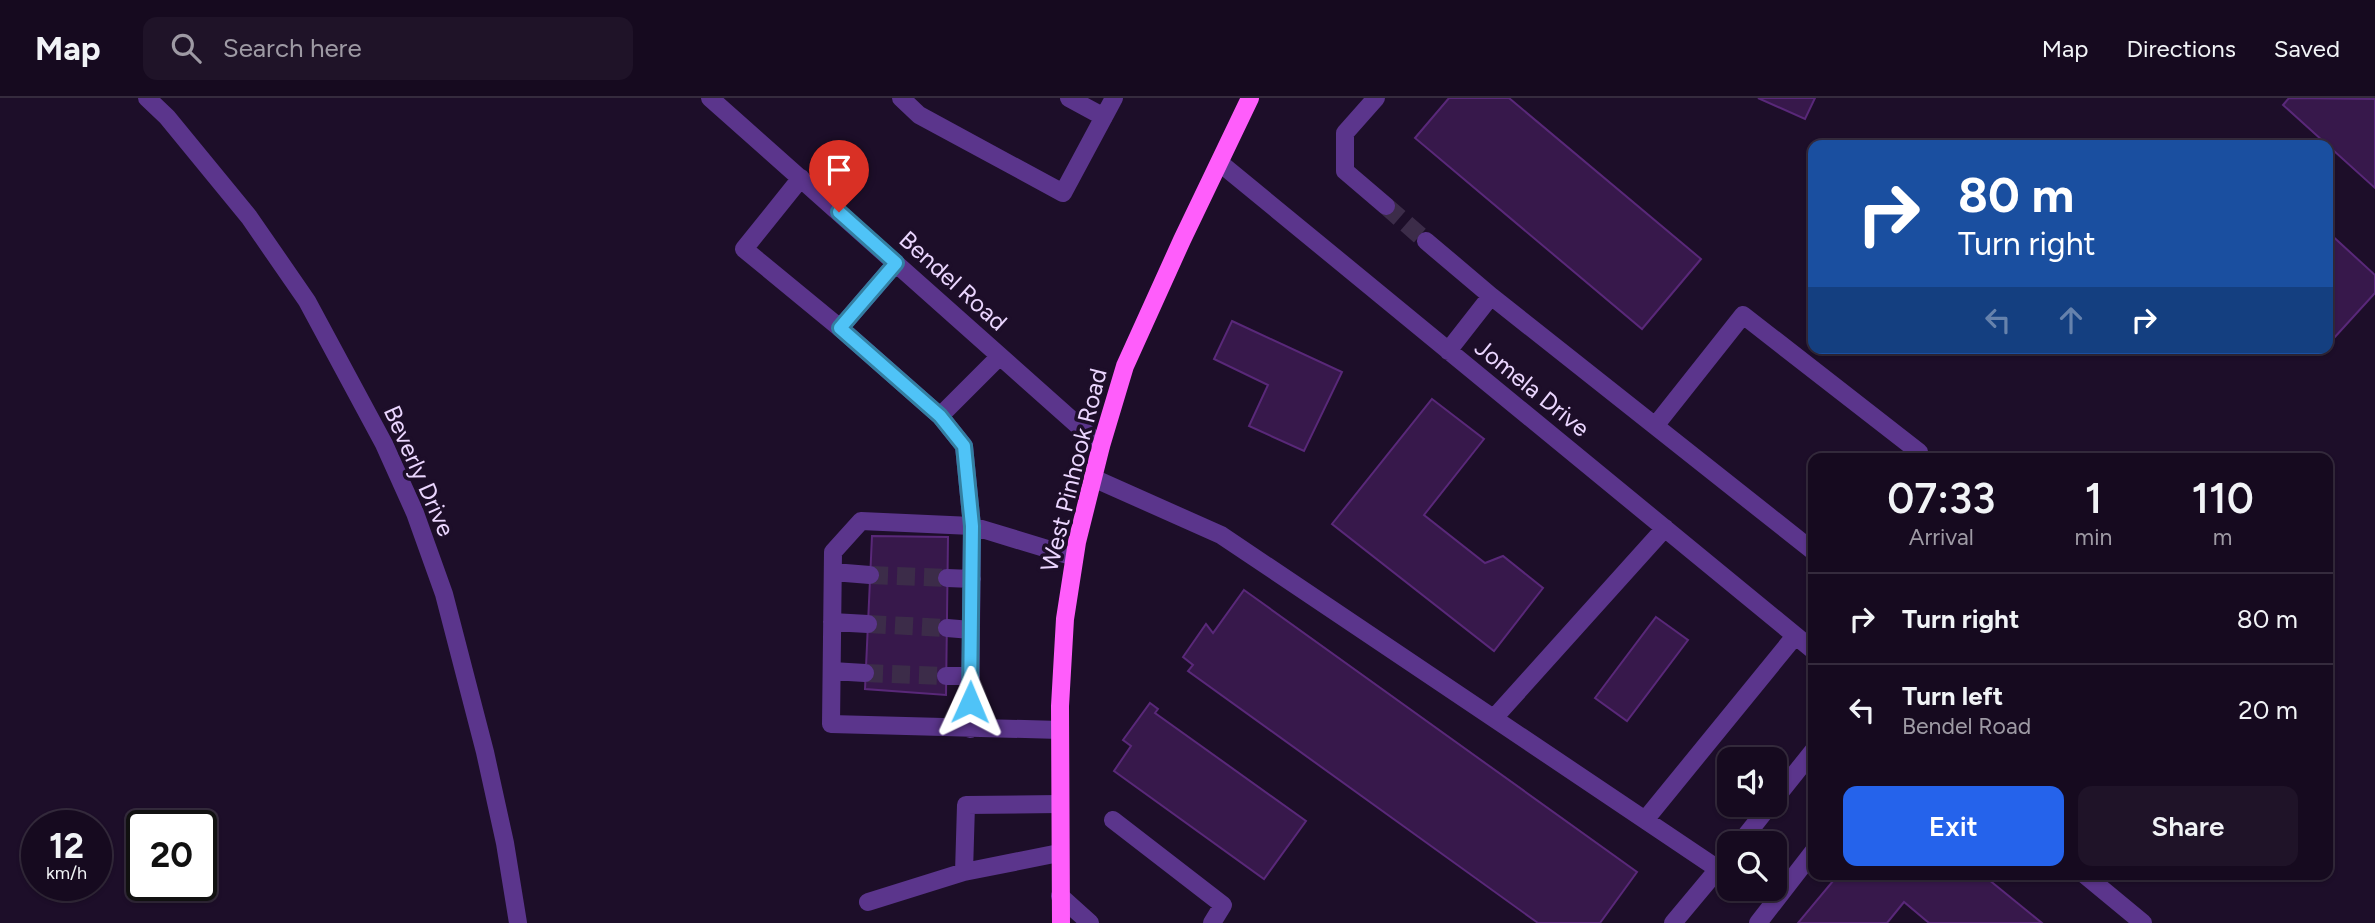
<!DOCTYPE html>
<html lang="en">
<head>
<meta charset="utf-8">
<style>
  body { margin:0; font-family:Figtree,sans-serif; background:#1f1328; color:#f1f3f6; height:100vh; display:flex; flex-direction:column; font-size:26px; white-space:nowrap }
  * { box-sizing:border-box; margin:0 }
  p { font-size:23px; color:#9e9aa4 }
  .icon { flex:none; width:38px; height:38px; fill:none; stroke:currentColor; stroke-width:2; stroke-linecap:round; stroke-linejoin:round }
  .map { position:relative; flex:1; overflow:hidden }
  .panel { position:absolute; left:1808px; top:355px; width:525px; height:427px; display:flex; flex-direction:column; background:#160a1f; border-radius:14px; box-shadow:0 2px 5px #0004,0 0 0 2px #352b3d }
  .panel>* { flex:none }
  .top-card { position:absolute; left:1808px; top:42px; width:525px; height:214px; border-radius:14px; box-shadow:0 2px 5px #0004,0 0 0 2px #352b3d; background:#1a4fa0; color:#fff; overflow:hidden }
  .tools { position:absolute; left:1717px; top:649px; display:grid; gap:14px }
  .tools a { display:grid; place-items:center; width:70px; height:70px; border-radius:14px; background:#160a1f; box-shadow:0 2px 5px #0004,0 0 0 2px #352b3d; font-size:35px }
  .speed { position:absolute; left:21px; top:712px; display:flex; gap:14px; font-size:35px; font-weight:700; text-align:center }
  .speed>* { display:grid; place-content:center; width:91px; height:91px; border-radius:50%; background:#160a1f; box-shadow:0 2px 5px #0004,0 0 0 2px #352b3d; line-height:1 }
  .speed small { font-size:18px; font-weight:400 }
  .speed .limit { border:4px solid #111; border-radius:10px; background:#fff; color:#111 }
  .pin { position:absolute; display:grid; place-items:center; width:60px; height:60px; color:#fff; margin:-72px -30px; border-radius:50% 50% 50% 0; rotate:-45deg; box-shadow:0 0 7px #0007 }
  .pin .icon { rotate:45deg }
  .me { position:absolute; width:77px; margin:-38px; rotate:1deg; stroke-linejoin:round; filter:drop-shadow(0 0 5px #0008) }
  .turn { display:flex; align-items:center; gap:24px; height:147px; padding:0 35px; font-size:32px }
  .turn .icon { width:91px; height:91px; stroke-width:2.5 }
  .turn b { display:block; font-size:49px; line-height:60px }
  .lanes { display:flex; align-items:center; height:66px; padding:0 35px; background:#0003; justify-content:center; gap:35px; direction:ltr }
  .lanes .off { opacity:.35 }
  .eta { display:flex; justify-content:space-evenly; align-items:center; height:119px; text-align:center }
  .eta b { font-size:42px; font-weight:600; line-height:49px }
  .button { display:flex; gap:14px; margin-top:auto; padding:14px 35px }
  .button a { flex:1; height:80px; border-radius:14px; background:#2563eb; color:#fff; font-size:28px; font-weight:600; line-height:80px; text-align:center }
  .button a+a { background:#1f1328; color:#f1f3f6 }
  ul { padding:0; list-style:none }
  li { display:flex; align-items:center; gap:21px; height:91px; padding:0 35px; border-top:2px solid #352b3d }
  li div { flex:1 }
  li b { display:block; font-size:26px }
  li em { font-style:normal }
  header { display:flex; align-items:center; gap:42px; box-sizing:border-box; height:98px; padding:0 35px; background:#160a1f; border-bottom:2px solid #352b3d }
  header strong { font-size:33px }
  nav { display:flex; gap:38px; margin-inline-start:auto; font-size:24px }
  .search { width:490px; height:63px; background:#1f1328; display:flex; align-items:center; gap:18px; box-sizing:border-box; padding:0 24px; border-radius:14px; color:#9e9aa4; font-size:26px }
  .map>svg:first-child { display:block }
  .building { fill:#37184b; stroke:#592879; stroke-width:2 }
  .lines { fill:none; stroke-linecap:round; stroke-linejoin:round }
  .minor-tunnel { stroke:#3c2c49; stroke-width:18; stroke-dasharray:18 9; stroke-linecap:butt }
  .minor { stroke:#5b358c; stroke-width:18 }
  .major { stroke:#ff5dfb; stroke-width:18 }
  .route-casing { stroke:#337fa1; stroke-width:18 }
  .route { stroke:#4fc3f7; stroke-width:12 }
  .labels { text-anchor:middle; stroke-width:7; stroke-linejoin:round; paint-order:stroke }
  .street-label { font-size:24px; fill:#ebd6ff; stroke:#1d0e29 }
</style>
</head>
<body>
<header>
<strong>Map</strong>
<div class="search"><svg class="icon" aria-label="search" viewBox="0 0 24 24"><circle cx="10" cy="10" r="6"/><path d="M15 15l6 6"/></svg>Search here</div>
<nav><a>Map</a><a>Directions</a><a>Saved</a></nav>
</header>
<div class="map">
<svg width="2375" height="825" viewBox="0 0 2375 825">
  <rect width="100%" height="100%" fill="#1d0e29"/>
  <path class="building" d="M1449,0H1509L1701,161L1642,231L1415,40Z
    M1758,0H1815L1805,21Z
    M2289,0L2375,1V90L2283,7Z
    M2328,134L2375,177V195L2334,240L2328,234Z
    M1232,223L1342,274L1304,353L1249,328L1268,287L1214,261Z
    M1432,301L1484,341L1424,417L1485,465L1503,458L1543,490L1494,553L1332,426Z
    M872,438L948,439L946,597L865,591Z
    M1244,492L1637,774L1600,825H1538L1188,573L1193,567L1183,559L1206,526L1213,535Z
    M1656,519L1688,542L1627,623L1595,600Z
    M1150,605L1158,611L1155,615L1306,723L1264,781L1114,673L1131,648L1123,642Z
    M1838,777H1983L2042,825H1929L1904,804L1887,825H1798Z"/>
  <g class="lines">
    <path class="minor-tunnel" d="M1386,108L1426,143
      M870,477L947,480
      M868,526L947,530
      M865,575L946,578"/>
    <path class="minor" d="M147,0L167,19L249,119L307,203L384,346L415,415L444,496L485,654L505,745L518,825
      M710,0L1101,348
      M901,0L919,17L1063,95L1114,0
      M1069,0L1104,19
      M1376,0L1345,35V73L1386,108
      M1220,65L1813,552
      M801,80L744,151L840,230L940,318L964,348L972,428L970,631
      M1426,143L1491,198L1448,253
      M1491,198L1813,453
      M840,230L896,165
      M940,318L1000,258
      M1655,328L1743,217L1919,354L1914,360
      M1093,380L1221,437L1718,771
      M833,474L870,477
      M947,480L972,481
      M832,524L868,526
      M947,530L971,532
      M832,573L865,575
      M946,578H971
      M1494,620L1665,430
      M1060,632L831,626L833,454L861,423L972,428L1074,459
      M1774,702L1813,653
      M1113,722L1223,807L1212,825
      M1645,722L1795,538
      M1739,746L1770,707
      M964,774L966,707L1060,706
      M2085,777L2143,825
      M1060,798L1090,825
      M868,804L964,774L1059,755
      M1673,825L1729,758
      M1758,825L1813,754"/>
    <path class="major" d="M1061,825L1060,608L1065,521L1077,444L1101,348L1125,268L1182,142L1250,0"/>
  </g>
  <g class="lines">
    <defs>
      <path id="route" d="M839,114L896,165L840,230L940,318L964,348L972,428L970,604"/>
    </defs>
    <use href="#route" class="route-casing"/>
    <use href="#route" class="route"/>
  </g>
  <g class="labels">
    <g class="street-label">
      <text transform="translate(953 183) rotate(42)" y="8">Bendel Road</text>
      <text transform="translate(1532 290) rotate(39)" y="8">Jomela Drive</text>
      <text transform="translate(1074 372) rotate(-76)" y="8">West Pinhook Road</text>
      <text transform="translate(419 373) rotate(66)" y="8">Beverly Drive</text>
    </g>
  </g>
</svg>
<div class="tools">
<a><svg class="icon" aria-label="sound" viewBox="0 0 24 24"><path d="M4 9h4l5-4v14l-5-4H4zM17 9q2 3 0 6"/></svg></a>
<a><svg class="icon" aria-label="search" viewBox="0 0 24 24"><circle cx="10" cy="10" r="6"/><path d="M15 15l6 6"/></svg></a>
</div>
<div class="speed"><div>12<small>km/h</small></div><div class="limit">20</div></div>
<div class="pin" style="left:839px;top:114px;background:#d93025"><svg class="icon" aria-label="arrive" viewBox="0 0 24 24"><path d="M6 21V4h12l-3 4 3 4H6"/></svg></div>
<svg class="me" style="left:970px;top:604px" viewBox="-20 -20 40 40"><path d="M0-17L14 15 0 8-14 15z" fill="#4fc3f7" stroke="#fff" stroke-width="4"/></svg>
<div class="top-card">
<div class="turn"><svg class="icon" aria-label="right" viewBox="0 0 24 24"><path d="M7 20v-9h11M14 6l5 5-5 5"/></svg><div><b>80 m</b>Turn right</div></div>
<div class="lanes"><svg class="icon off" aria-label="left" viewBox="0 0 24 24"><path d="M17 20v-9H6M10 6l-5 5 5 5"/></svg><svg class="icon off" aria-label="ahead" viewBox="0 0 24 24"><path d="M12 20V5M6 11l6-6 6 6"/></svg><svg class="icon" aria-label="right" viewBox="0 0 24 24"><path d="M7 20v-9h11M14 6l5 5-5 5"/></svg></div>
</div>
<section class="panel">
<div class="eta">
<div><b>07:33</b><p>Arrival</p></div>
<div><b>1</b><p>min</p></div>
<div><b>110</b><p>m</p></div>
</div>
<ul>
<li><svg class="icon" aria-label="right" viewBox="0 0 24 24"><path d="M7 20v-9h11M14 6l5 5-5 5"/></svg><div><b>Turn right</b></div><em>80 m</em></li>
<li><svg class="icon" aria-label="left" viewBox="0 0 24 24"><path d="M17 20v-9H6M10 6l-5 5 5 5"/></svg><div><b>Turn left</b><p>Bendel Road</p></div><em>20 m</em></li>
</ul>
<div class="button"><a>Exit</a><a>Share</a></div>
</section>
</div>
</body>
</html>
